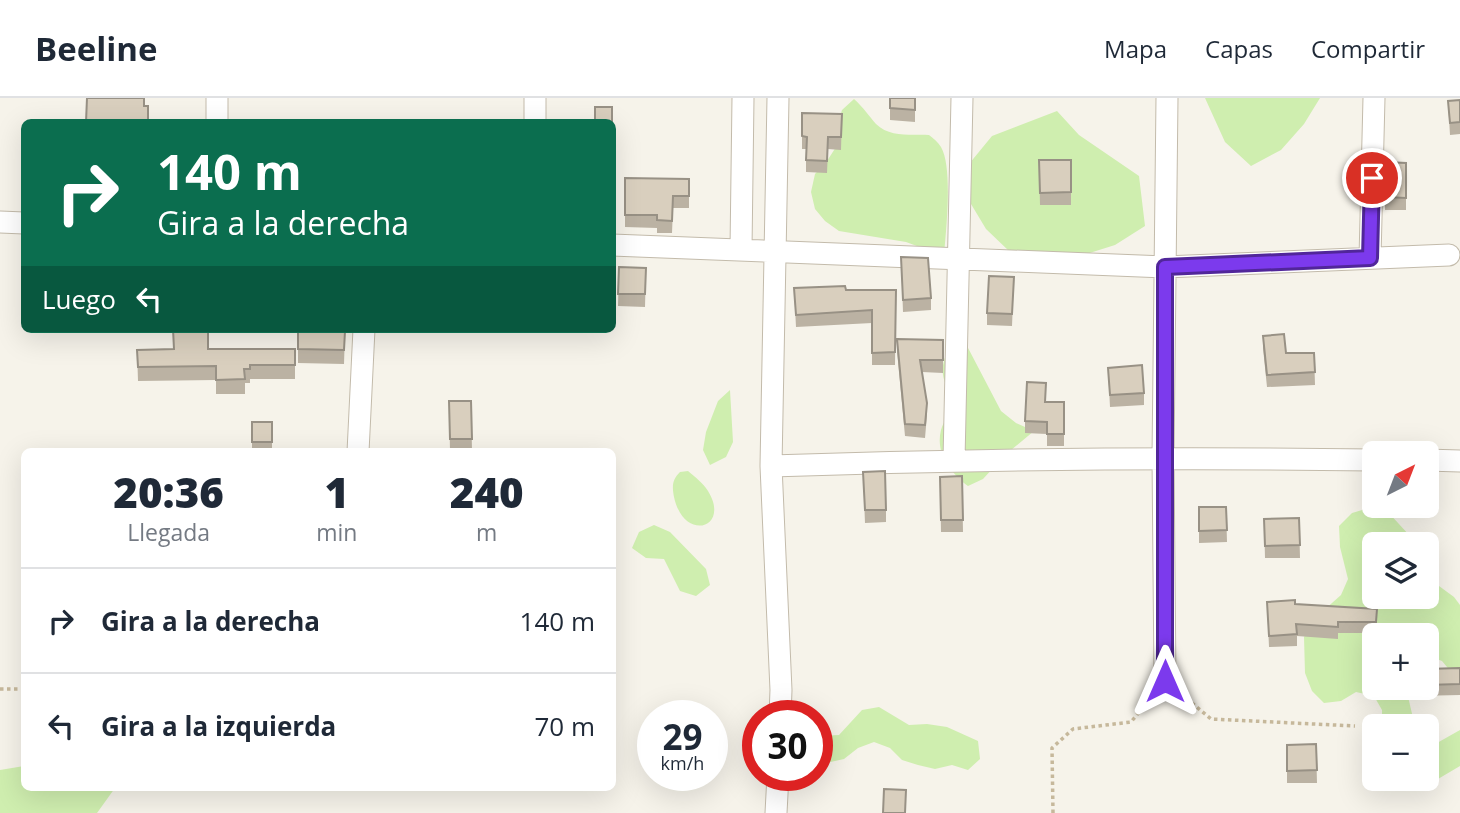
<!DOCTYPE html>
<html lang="es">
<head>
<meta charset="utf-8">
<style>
  body { margin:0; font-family:"Open Sans",sans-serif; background:#f6f6f7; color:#1f2937; height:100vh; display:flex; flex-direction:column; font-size:26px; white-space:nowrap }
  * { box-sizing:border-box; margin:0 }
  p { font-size:23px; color:#747a83 }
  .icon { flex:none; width:38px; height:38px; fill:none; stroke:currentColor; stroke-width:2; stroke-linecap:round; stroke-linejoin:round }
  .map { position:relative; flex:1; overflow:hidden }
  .panel { position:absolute; left:21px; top:350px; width:595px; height:343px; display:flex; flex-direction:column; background:#fff; border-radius:10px; box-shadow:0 7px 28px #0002 }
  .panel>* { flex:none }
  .hud { position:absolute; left:21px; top:21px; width:595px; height:214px; border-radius:10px; box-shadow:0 7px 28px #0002; background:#0b6e4f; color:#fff; overflow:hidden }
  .needle { width:46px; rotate:42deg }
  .controls { position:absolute; left:1362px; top:343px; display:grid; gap:14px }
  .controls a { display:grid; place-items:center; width:77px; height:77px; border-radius:10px; background:#fff; box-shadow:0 7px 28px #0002; font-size:35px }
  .speed { position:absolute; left:637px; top:602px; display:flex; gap:14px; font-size:35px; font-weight:700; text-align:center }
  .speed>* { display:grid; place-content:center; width:91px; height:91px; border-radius:50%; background:#fff; box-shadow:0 7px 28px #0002; line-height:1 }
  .speed small { font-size:18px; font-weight:400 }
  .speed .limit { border:10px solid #d22; background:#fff; color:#111 }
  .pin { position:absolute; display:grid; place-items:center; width:60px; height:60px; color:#fff; margin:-30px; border:4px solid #fff; border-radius:50%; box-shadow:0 2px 7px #0007 }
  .me { position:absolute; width:77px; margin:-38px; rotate:0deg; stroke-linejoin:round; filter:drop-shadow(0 0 5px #0008) }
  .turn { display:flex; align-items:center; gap:24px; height:147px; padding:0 21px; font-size:32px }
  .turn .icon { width:91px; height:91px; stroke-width:2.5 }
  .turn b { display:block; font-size:49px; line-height:60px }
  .then { display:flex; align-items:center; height:66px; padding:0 21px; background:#0003; gap:14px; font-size:26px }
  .eta { display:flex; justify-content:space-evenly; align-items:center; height:119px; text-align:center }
  .eta b { font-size:42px; font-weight:800; line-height:49px }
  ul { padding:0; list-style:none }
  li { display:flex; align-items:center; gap:21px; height:105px; padding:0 21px; border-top:2px solid #e0e1e3 }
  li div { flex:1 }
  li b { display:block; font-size:26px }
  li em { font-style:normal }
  header { display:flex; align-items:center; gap:42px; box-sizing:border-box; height:98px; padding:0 35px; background:#fff; border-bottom:2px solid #e0e1e3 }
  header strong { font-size:33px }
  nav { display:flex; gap:38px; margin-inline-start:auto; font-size:24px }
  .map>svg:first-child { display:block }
  .green { fill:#cfeeaf }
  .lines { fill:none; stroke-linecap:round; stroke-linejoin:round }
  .street-casing { stroke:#c3bbab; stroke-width:23 }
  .path { stroke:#c6b89b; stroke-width:3.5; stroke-dasharray:3.5 3.5; stroke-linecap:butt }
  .street { stroke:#fff; stroke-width:21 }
  .wall { fill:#bbb2a3 }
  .building { fill:#d9cfbe; stroke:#989185; stroke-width:2 }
  .route-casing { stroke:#51269a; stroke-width:18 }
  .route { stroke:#7c3aed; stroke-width:12 }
</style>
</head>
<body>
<header>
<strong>Beeline</strong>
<nav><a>Mapa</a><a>Capas</a><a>Compartir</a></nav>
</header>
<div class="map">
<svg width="1460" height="715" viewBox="0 0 1460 715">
  <rect width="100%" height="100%" fill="#f6f3ea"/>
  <path class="green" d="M1205,0H1320L1304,26L1281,52L1251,68L1225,44Z
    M854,1C863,9 869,18 876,26C890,40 912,36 929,37C933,40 938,44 941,49C953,69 946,133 944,158L906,144L839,133L825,123L815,111L811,94L815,76L827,63L836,49V32L842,12Z
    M1057,13L1079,37L1139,78L1145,128L1115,147L1080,158L1009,153L986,131L968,101L969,66L992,38Z
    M967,248L1001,313L1016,325L1034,333L1005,357L983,381L968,388C951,375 935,356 941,332C944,321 953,316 952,302C952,297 948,292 946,287C940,273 943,264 948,251Z
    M730,292L733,344L726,359L710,367L703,352L706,334L718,303Z
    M688,373C695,379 703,385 708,393C731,430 684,445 674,399C672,388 672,382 680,374Z
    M1369,410L1387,413L1410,438L1408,446H1374V499H1426V495L1439,488L1454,499L1460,507V571L1452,575L1442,563L1426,557V537H1374V590H1406L1413,620L1420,628H1382V612L1374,598L1356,594L1341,603L1324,605L1312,593L1305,575L1304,539L1314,521L1341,497L1348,481L1340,449L1339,428L1352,415Z
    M654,427L670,434L706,471L710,487L696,498L680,493L664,461L646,460L632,450L639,434Z
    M879,609L909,627L927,626L947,629L978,643L980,661L968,672L952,667L935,671L918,667L902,662L890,650L874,644L858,650L844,661L826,665L817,671V638L839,637L862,612Z
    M1460,632V668L1438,681L1426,680V634L1437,645Z
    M24,668V690H115L97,715H0V672Z"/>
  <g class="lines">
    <defs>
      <path id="street" d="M778,0L771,368L781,592L780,618
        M217,24V0
        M535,24V0
        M0,124L24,125
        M612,147L1165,169L1449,157
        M741,151L743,0
        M1370,160L1374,0
        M358,354L364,231
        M954,362L962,0
        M1426,362L1460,363
        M771,368C972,361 1173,359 1374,362
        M1165,583L1163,359L1167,0
        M776,715L778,677"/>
    </defs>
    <use href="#street" class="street-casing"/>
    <path class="path" d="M0,591H24
      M1181,596L1211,621L1355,628
      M1053,715L1052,650L1073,631L1131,624L1153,597"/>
    <use href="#street" class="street"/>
  </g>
  <path class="wall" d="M890,0H915V24L890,22Z
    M1460,2V36L1450,37L1448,3Z
    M802,15L842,16L841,52L828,51L827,75L806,74V51H802Z
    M1039,62L1071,94V107H1040Z
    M1385,64L1406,65V112H1385Z
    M625,80L689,81V110H673L672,135H657V130L625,129Z
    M901,159L931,200V212L903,214Z
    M619,169L646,170L645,209L618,208Z
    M1014,179L1012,228L987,227V215Z
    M794,190L846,192H896L895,267H872V225L796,229Z
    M298,231L345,233L344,266L298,265Z
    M1263,238L1286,255H1314L1315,287L1267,289L1263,250Z
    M897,241L943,242V275L922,274L927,317L925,340L905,338L897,253Z
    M173,251H295V281H250V285H245V296H216V282L138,283L137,252Z
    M1108,270L1144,295V307L1110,309Z
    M449,303H471L472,353H450Z
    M1045,304H1064V348H1047V336L1025,335V323Z
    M252,324H272V350L252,351Z
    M863,374L886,412V424L865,425Z
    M962,378L963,434H941L940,379Z
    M1199,409H1226L1227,444L1199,445Z
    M1299,420L1300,460H1265L1264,421Z
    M1267,504L1377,511L1376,535H1338V541L1297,538V548L1269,549Z
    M1460,570V597L1415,598L1414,590H1426V571Z
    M1316,646L1317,685H1287V647Z"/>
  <path class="building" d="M87,0H144V8H148V24H86Z
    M890,0H915V12L890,10Z
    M1460,2V24L1450,25L1448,3Z
    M595,9H612V24H595Z
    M802,15L842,16L841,39H828L827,63L806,62L807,39L802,38Z
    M1039,62H1071V94L1040,95Z
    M1385,64L1406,65V100L1385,99Z
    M625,80L689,81V98H673L672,123L657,122V117H625Z
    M901,159L928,160L931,200L903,202Z
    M619,169L646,170L645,196H618Z
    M989,178L1014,179L1012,216L987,215Z
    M845,188L846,192H896L895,254L872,255V212L796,217L794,190Z
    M173,231H208V251H295V267H250V271H244L245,281L216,282V268L138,269L137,252L174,251Z
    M298,231H330V233H345L344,252L298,251Z
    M1284,236L1286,255H1314L1315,274L1267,277L1263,238Z
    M897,241L943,242V262H920L927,305L925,327L905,326Z
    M1142,267L1144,295L1110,297L1108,270Z
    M1027,284L1046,285L1045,304H1064V336H1047V324L1025,323Z
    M449,303H471L472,341H450Z
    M252,324H272V344H252Z
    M885,373L886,412H865L863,374Z
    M962,378L963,422H941L940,379Z
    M1199,409H1226L1227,432L1199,433Z
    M1299,420L1300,447L1265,448L1264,421Z
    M1295,502V506L1377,511L1376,524H1338V529L1296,526L1297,536L1269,538L1267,504Z
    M1460,570V586L1426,587V571Z
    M1316,646L1317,672L1287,673V647Z
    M884,691L906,692L905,715H883Z"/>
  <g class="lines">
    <defs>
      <path id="route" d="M1165,583V169L1370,160L1372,80"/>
    </defs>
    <use href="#route" class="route-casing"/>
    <use href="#route" class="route"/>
  </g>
</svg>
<div class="controls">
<a><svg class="needle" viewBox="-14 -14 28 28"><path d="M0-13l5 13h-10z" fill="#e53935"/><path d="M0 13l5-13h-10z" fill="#747a83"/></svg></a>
<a><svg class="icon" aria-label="layers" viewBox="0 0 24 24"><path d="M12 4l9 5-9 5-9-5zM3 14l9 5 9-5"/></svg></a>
<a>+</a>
<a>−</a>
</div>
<div class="speed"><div>29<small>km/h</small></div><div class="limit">30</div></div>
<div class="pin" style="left:1372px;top:80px;background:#d93025"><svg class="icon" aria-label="arrive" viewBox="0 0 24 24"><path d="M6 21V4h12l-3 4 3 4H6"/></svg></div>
<svg class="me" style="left:1165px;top:583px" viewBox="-20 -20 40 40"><path d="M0-17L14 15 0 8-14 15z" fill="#7c3aed" stroke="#fff" stroke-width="4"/></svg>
<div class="hud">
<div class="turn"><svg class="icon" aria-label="right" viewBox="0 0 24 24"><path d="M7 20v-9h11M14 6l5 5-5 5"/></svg><div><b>140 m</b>Gira a la derecha</div></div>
<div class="then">Luego<svg class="icon" aria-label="left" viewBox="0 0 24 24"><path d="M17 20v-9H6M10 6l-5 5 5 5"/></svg></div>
</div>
<section class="panel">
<div class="eta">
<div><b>20:36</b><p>Llegada</p></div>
<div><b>1</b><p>min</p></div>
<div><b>240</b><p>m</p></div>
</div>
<ul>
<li><svg class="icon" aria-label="right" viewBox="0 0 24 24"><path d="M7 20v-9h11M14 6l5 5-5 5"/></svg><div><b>Gira a la derecha</b></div><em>140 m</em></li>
<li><svg class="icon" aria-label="left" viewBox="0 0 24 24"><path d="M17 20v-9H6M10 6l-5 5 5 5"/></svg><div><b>Gira a la izquierda</b></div><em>70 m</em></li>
</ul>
</section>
</div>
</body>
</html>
